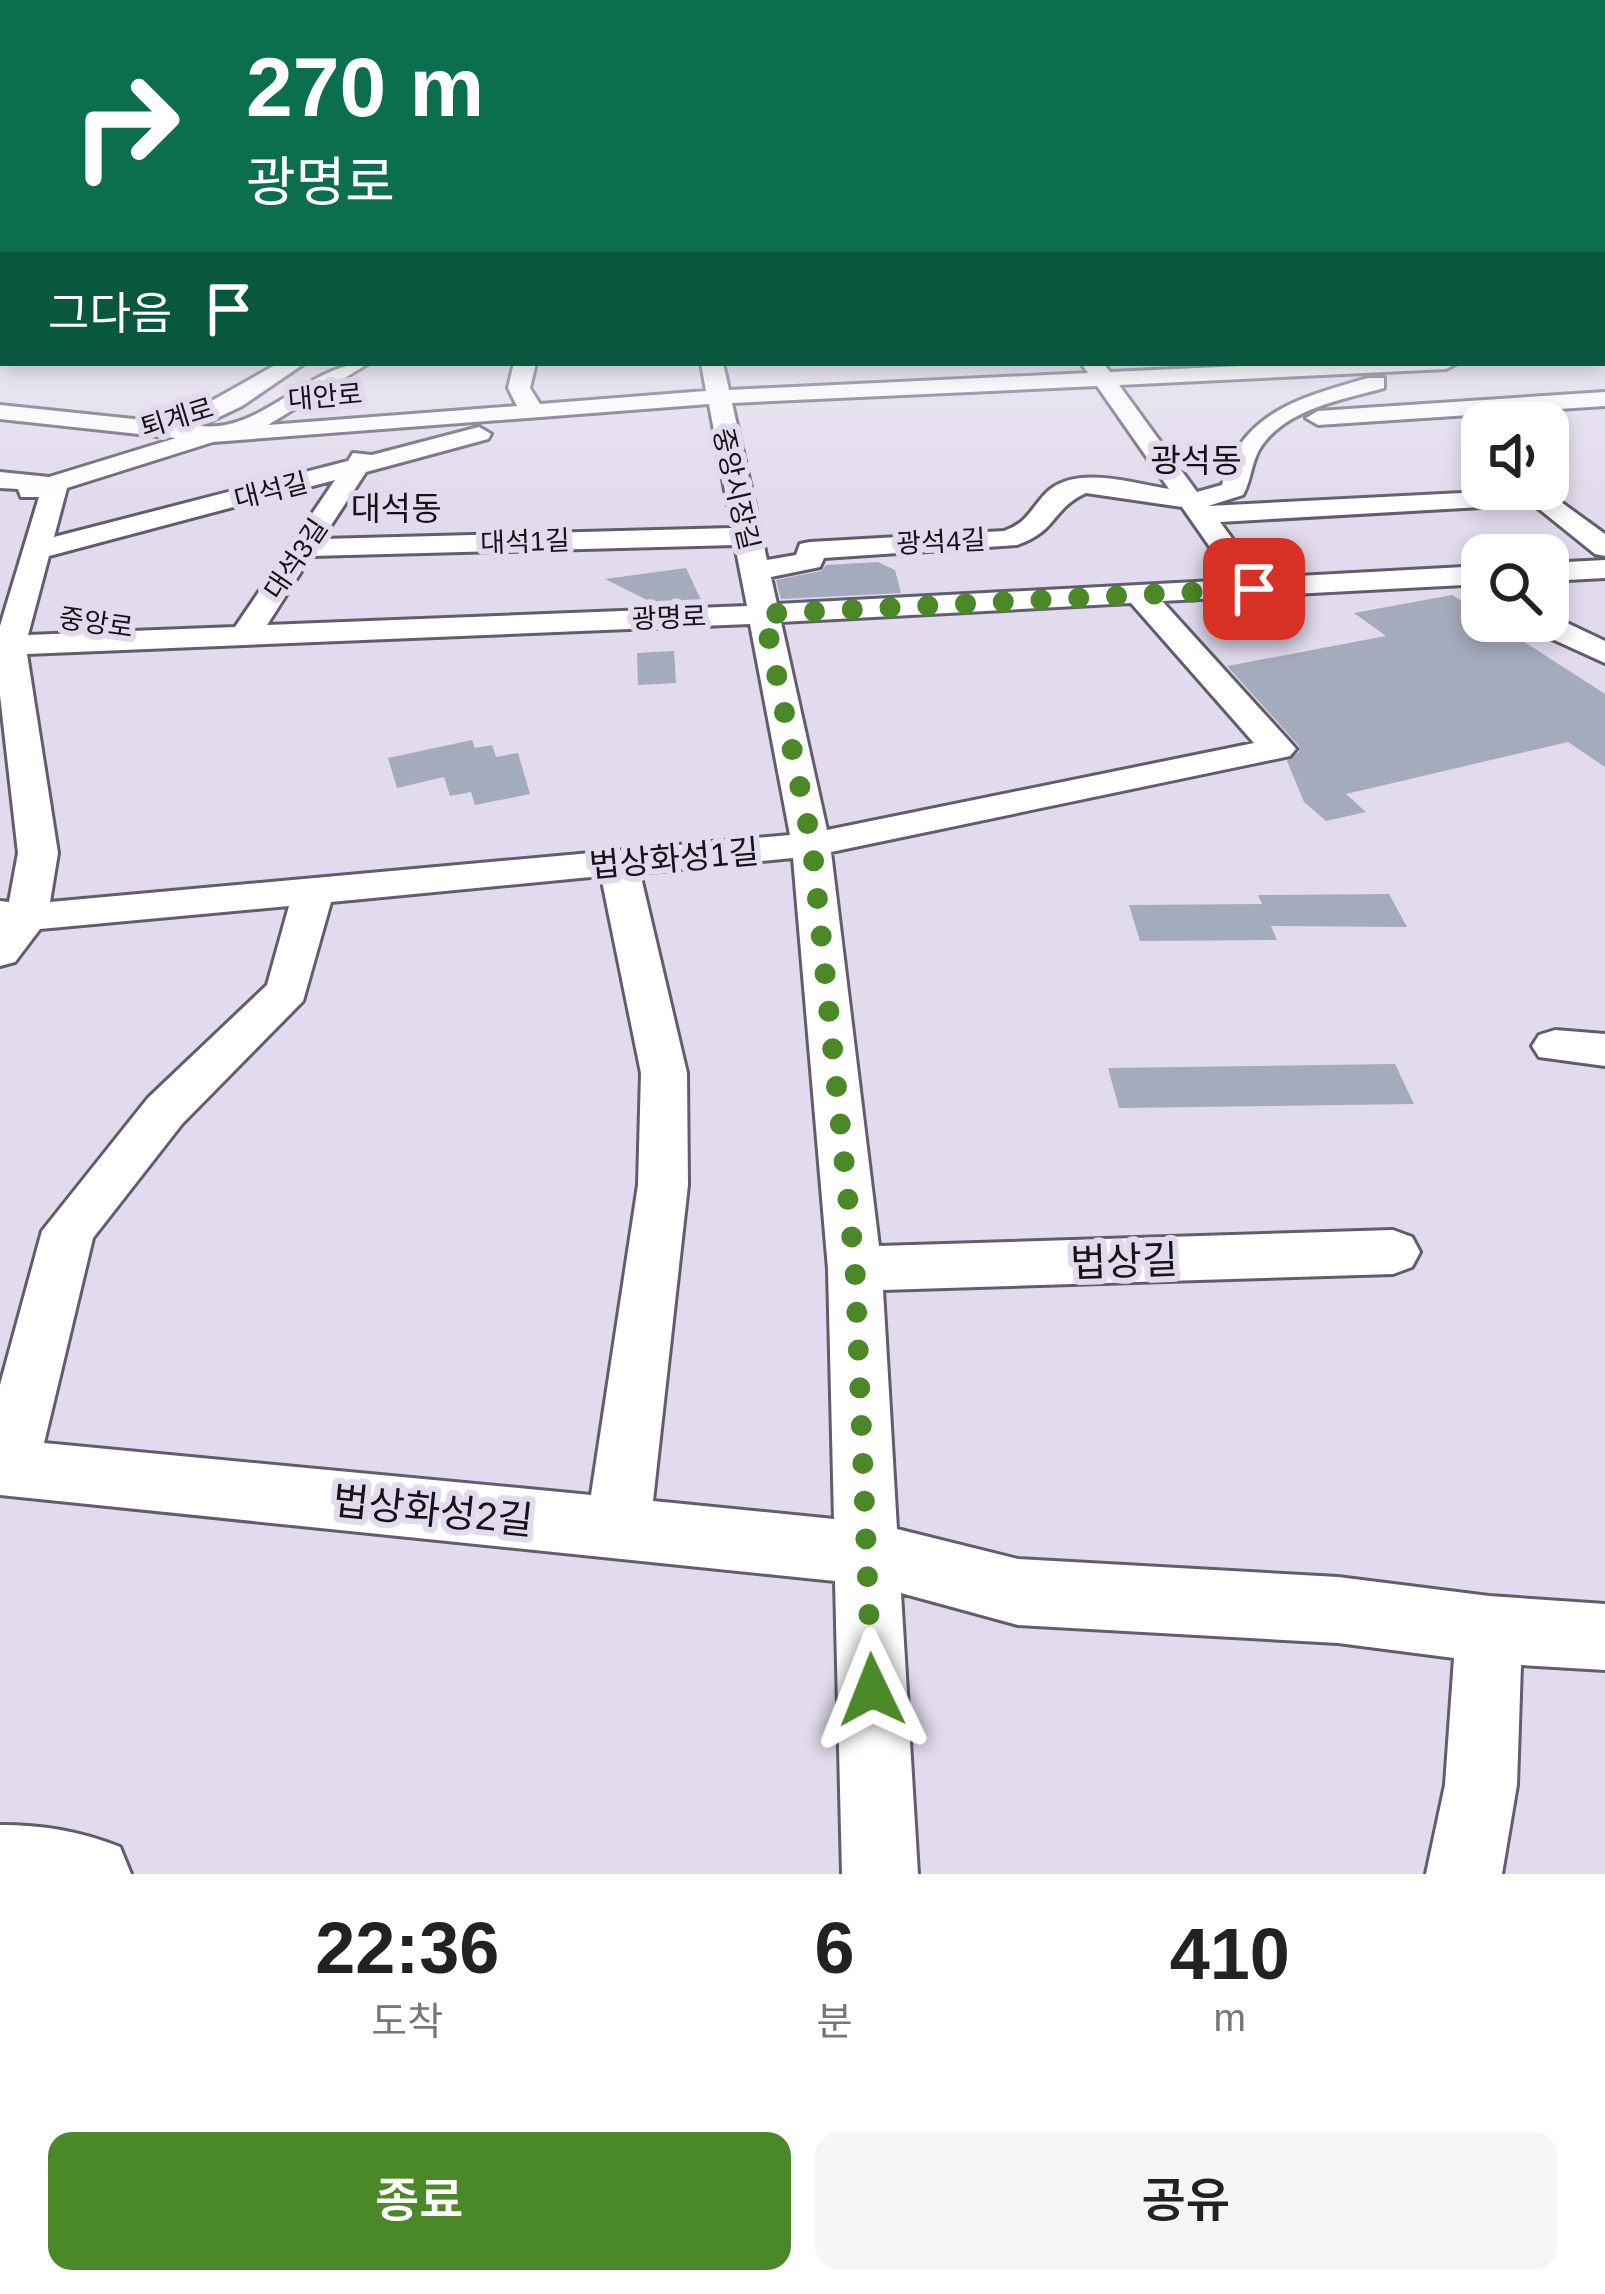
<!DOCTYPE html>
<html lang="ko">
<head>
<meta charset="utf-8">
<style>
  body { margin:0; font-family:Arial,"Noto Sans KR",sans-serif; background:#f6f6f6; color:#222; height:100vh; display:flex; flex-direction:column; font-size:45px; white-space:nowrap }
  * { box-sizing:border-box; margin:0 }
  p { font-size:39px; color:#767676 }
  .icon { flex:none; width:66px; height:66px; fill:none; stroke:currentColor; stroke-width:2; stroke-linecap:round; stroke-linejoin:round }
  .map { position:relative; height:1874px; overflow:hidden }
  .side { display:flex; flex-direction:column; background:#fff; flex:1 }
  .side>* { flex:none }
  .guide { position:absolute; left:0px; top:0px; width:1605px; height:366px; box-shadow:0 6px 18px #0003; background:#0b6e4f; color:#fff; overflow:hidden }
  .tools { position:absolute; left:1461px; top:402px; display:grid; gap:24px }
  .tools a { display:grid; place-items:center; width:108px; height:108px; border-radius:24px; background:#fff; box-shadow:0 6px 18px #0003; font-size:60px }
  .pin { position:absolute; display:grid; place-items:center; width:102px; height:102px; color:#fff; margin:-51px; border-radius:24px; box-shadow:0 6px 18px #0006 }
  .me { position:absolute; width:132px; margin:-66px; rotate:358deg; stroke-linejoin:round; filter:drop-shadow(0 0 9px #0008) }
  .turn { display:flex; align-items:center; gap:42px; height:252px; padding:0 48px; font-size:54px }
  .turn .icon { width:156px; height:156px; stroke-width:2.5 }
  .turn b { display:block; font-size:84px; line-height:102px }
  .then { display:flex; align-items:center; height:114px; padding:0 48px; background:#0003; gap:24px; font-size:45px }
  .eta { display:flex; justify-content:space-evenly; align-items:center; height:204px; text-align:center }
  .eta b { font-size:72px; font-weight:600; line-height:84px }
  .button { display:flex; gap:24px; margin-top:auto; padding:24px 48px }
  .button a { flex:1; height:138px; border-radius:24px; background:#4b8827; color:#fff; font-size:48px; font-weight:600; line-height:138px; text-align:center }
  .button a+a { background:#f6f6f6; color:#222 }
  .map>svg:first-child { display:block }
  .building { fill:#a4abbc }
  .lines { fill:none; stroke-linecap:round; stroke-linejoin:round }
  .minor-casing { stroke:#625d6d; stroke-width:6 }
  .minor { fill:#fff; fill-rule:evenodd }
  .route { stroke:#4b8827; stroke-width:21; stroke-dasharray:0 37.8 }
  .labels { text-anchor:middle; stroke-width:12; stroke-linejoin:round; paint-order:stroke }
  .far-street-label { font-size:27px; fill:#151319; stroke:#e1dbed }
  .far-quarter-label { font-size:33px; fill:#151319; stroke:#e1dbed }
  .street-label { font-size:33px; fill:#151319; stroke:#e1dbed }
  .near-street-label { font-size:39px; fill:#151319; stroke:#e1dbed }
</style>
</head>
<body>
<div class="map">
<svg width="1605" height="1874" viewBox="0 0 1605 1874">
  <rect width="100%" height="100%" fill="#e1dbed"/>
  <path class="building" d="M878,562L895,570L901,593L781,599L776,580L821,571L826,565Z
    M686,568L701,600L693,604L657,605L605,579Z
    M1452,595L1482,614V621H1492L1605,694V767L1568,742L1346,794L1366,812L1326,821L1304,802L1287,761L1299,752V746L1227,666L1386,636L1354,613Z
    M674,651L676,683L638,685L637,653Z
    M472,740L475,748L492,745L496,757L518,753L530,794L475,805L471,792L450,796L444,777L397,788L388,758Z
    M1389,894L1407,927L1271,926L1277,940L1140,941L1129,905L1262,904L1258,895Z
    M1395,1064L1414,1104L1119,1108L1108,1068Z"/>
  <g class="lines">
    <defs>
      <path id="minor" d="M0,246H3V256H0Z
        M1602,305H1605V317H1602Z
        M1602,344H1605V358H1602Z
        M0,347H3L0,360Z
        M279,363H305L242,406L200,426C264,433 308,363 369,363L268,425L517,406L508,388L514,363H536L530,388L540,404L706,391L701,363H723L729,390L1088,373L1081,363H1103L1110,372L1306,363H1457L1446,369L1119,385L1197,492L1222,485C1241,411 1303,397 1368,378H1384V388C1342,400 1283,409 1259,450C1251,464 1251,481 1243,495L1208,506L1543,489L1605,534V556L1595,554L1533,504L1220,522L1261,578L1482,566V584L1162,601L1290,742L1296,749L1290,756L831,852L879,1246L1393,1230L1412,1237L1420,1252L1412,1267L1393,1274L883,1290L897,1529L1018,1559L1338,1577L1489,1596L1605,1604V1670L1521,1665L1517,1785L1502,1874H1426L1445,1785L1454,1658L1338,1643L1018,1625L901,1593L918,1874H842L835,1581L0,1495V1385L42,1231L148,1098L267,985L289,906L40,929L15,962L0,966V901L9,902L18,853L0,695V626L39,497H21L18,489L0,488V472L49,477L176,438L0,419V405L181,424L183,417ZM1097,386L1169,489C1133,484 1076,464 1046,493C1030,510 1027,523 1004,531L810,542L800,544L796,555L767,560L732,403ZM709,404L732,528L322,539L366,472L488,439L491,434L479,427L372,455L353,453L348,461L54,537L67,488L213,442ZM335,480L235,627L28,635L49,556ZM1086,493L1182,507L1233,580L777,604L771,577L820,567L824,558L1017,545C1058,531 1051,509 1086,493ZM735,545L747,606L267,625L311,556ZM1131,603L1254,743L827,830L781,622ZM750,624L790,835L50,902L58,853L27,654ZM793,858L828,1269L834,1519L653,1501L688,1185L687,1073L640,873ZM601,876L641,1073L638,1185L591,1495L44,1443L93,1238L182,1124L303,1001L331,902Z
        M1605,392V406L1318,425L1306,418L1318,411Z
        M1605,560V578L1548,581V563Z
        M1548,614L1605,641V663L1528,628L1524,621H1548Z
        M1555,1030L1605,1034V1066L1539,1057L1532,1046L1539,1035Z
        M0,1825C43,1825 79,1831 120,1847L131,1874H0Z"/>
    </defs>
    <use href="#minor" class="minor-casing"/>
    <use href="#minor" class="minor"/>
  </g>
  <linearGradient id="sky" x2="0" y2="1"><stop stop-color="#7eb3de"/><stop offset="0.48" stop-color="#f2eff7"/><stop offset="1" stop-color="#f2eff7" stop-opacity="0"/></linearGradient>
  <rect width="1605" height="506" fill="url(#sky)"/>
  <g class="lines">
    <path class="route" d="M872,1690L855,1269L812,845L764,614L1254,589"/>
  </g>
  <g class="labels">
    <g class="far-street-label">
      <text transform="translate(325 397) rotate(-5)" y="9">대안로</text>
      <text transform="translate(177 418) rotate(-17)" y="9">퇴계로</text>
      <text transform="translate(736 489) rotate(77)" y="9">중앙시장길</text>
      <text transform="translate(271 491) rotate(-14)" y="9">대석길</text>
      <text transform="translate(525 542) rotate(-2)" y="9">대석1길</text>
      <text transform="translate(941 542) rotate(-3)" y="9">광석4길</text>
      <text transform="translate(296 559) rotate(-56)" y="9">대석3길</text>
      <text transform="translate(669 618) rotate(-2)" y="9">광명로</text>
      <text transform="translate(96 623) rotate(8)" y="9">중앙로</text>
    </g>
    <g class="far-quarter-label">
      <text x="1196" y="472">광석동</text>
      <text x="396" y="520">대석동</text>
    </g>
    <g class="street-label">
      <text transform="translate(674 858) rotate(-5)" y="12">법상화성1길</text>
    </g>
    <g class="near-street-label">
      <text transform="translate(1124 1261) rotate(-2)" y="14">법상길</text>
      <text transform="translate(433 1510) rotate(6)" y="14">법상화성2길</text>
    </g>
  </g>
</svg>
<div class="tools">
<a><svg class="icon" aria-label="sound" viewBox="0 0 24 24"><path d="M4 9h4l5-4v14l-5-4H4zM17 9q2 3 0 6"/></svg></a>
<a><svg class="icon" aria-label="search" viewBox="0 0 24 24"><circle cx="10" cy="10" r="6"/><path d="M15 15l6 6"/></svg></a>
</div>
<div class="pin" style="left:1254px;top:589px;background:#d93025"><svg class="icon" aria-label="arrive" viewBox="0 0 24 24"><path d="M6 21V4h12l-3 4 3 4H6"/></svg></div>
<svg class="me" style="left:872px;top:1690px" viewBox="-20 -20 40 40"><path d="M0-17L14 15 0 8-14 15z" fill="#4b8827" stroke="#fff" stroke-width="4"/></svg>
<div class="guide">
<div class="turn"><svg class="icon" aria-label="right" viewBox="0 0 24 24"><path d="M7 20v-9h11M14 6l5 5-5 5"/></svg><div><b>270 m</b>광명로</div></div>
<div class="then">그다음<svg class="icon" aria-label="arrive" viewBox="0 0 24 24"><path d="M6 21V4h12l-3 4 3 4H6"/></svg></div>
</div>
</div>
<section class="side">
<div class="eta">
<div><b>22:36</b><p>도착</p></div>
<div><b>6</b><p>분</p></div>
<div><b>410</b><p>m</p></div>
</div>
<div class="button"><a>종료</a><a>공유</a></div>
</section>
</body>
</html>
